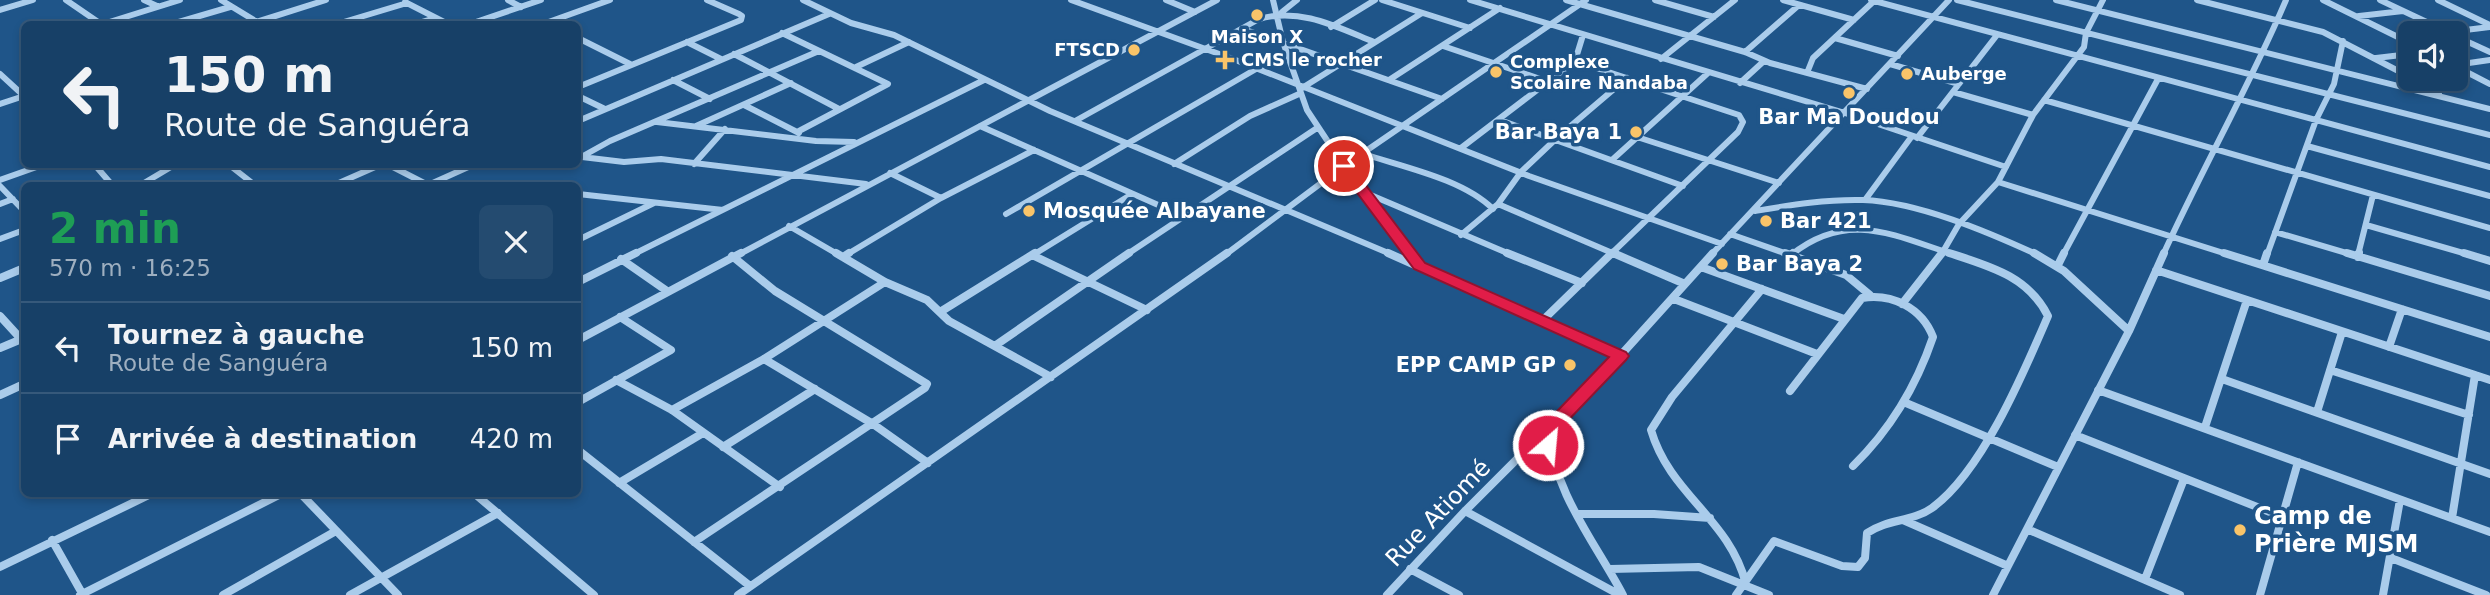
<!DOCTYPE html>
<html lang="fr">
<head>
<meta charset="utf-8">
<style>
  body { margin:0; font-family:"DejaVu Sans",sans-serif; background:#244b70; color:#f1f3f6; height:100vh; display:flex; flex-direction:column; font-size:26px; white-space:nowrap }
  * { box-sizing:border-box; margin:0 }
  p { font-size:23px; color:#9eafc0 }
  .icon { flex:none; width:38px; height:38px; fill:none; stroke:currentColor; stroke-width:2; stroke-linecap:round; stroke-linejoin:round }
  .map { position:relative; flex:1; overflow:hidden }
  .sheet { position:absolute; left:21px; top:182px; width:560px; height:315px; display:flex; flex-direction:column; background:#174067; border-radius:10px; box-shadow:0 4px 10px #0003,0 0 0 2px #36597b }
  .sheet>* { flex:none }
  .hud { position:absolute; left:21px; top:21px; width:560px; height:147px; border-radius:10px; box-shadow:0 4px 10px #0003,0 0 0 2px #36597b; background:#174067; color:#f1f3f6; overflow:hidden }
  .tools { position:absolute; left:2398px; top:21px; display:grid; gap:14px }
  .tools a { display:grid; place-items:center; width:70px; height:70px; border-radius:10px; background:#174067; box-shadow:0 4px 10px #0003,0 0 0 2px #36597b; font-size:35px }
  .pin { position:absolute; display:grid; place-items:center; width:60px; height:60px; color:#fff; margin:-30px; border:4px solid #fff; border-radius:50%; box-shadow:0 2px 7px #0007 }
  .me { position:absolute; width:77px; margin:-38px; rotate:27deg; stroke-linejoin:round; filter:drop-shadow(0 0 5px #0008) }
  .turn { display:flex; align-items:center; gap:24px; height:147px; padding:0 28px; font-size:32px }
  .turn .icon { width:91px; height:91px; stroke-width:2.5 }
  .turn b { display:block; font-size:49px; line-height:60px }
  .round { display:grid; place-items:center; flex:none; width:74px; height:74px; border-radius:10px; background:#244b70 }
  .head { display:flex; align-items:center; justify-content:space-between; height:119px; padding:0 28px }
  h1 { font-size:42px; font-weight:700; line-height:52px; color:#1e9e55 }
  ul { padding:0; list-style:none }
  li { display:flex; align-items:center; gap:21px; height:91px; padding:0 28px; border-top:2px solid #36597b }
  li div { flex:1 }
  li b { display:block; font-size:26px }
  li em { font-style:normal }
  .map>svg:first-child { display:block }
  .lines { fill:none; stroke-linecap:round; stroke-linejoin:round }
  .minor-far1 { stroke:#aacceb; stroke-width:6 }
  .minor { stroke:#aacceb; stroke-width:8 }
  .route { fill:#e11d48; stroke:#92132f; stroke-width:2 }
  .poi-dot { fill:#f9c469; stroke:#1f5589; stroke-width:2.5 }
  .labels { text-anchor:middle; stroke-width:7; stroke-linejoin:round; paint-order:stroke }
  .far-poi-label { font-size:18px; font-weight:bold; fill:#fff; stroke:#1f5589; text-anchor:start }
  .poi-label { font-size:21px; font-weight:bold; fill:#fff; stroke:#1f5589; text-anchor:start }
  .near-street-label { font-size:24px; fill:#fff; stroke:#1f5589 }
  .near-poi-label { font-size:24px; font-weight:bold; fill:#fff; stroke:#1f5589; text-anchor:start }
</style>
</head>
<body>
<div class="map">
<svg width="2490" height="595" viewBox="0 0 2490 595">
  <rect width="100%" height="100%" fill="#1f5589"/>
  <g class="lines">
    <path class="minor-far1" d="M66,0L101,24
      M144,0L157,6
      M221,0L257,22
      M508,0L521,7
      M803,0L851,23L894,35L1050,111L1393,255
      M1071,0L1233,59L1529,176L1722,244
      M1166,0L1195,12
      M1273,0L1283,42L1307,110L1344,166L1411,255
      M1382,0L1470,28
      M1470,0L1845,113L2006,167
      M1566,0L1745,52L1770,63L1867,89
      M1655,0L1714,17
      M1783,0L1854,20
      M1871,0L2490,167
      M1957,0L2490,135
      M2056,0L2490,109
      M2197,0L2323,32L2410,77
      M2323,0L2410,43
      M2380,0L2450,33
      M2438,0L2490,25
      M405,2L448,24
      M0,10L33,0
      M1282,12L1297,0
      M2359,16L2403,11
      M103,24L180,0
      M172,24L230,7
      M250,24L326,0
      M337,24L407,3
      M415,24L435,18
      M470,24L541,0
      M543,24L610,0
      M1331,27L1375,0
      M1243,29L1442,99
      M2449,32L2490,27
      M782,33L888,84L799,131
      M2455,36L2490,52
      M578,38L630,64
      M1835,38L1898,56
      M687,42L721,59
      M1443,46L1549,82
      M1745,52L1799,5
      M734,54L839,109
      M2376,58L2410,54
      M1661,59L1735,0
      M1575,61L1739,115L1743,122L1738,132L1610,255
      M1890,64L1959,84
      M2455,65L2490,60
      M2455,66L2490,84
      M856,67L909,42
      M1807,73L1813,58L1874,1
      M0,74L24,96
      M2414,79L2439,93
      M673,80L710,99
      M1389,80L1500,8
      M1740,83L1764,61
      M578,87L741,20L742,16L739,14L707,0
      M1302,88L1422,13
      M1953,92L2033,115
      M578,96L605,109
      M2044,100L2490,228
      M0,104L24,96
      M744,105L799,133
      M1500,120L1683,186
      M578,121L829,14
      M1075,121L1259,19C1300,7 1337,27 1374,42
      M657,122L816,141L854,142
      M696,126L791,83
      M980,126L1183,216
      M1637,137L1779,183
      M1917,138L1997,35
      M2307,146L2490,196
      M1461,148L1575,61L1583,35
      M1364,154C1403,167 1463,179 1493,209
      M583,156L610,141L819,51
      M582,157L624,162L661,159L866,184
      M1612,160L1708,73
      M94,164L113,186
      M228,164L256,186
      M387,164L428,185
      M694,164L725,129
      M1174,164L1250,116L1299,94
      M890,173L941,198
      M0,180L45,164
      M1998,182L2230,255
      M0,186L24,211
      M139,186L176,164
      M332,186L382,164
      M426,186L475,164
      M1366,193L1512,255
      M578,194L723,210
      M1865,200L1912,136
      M0,204L13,199
      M1498,204L1617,255
      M1755,211C1791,205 1826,199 1863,200C1918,202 1988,232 2038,255
      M1006,214L1256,69
      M2366,225L2470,255
      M789,226L839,255
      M2275,232L2353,255
      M1730,234L1790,255
      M1461,235L1498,204L1521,172L1560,135L1627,78
      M0,239L24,230
      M578,240L654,203
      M632,255L984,80
      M738,255L1217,0
      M846,255L941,198L1034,150
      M1033,255L1132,194
      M1126,255L1317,128
      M1225,255L1344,166L1586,0
      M1711,255L1949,0
      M1791,255C1848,209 1895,236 1955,255
      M1941,255L1959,224L1998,182L2033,115L2084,47L2086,33L2103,0
      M2063,255L2158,79
      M2163,255C2202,169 2249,87 2286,0
      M2267,255L2316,120L2334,84L2343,41
      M2358,255L2373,195"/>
    <path class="minor" d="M836,253L885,282L927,300L949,321L1051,377
      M1388,253L1620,356
      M1410,253L1419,266
      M1507,253L1582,283
      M1613,253L1685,284
      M1785,253L1846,275L1870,295
      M2224,253L2490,337
      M2347,253L2490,296
      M2464,253L2490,261
      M1032,255L1147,310
      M1791,255L1793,253
      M843,257L849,253
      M2358,257L2359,253
      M621,259L667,291
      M2263,265L2267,253
      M1701,267L1844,319
      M2057,267L2064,253
      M2156,270L2490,380
      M0,278L24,268
      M578,282L636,253
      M1674,299L1817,354
      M1902,304L1942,253
      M940,312L1035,253
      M0,316L21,339
      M1542,321L1612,253
      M2129,331L2164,253
      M578,340L741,253
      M996,345L1129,253
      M2389,347L2402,309
      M0,348L24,338
      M764,359L873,424L928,463
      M2330,370L2469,415
      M2222,379L2490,474
      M616,380L672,410L780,487
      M2098,390L2490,532
      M1790,391L1862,298C1892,293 1922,308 1933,337C1916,387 1891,429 1853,466
      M0,395L24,384
      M578,402L671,350L620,317
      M1906,403L2058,467
      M672,410L764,359L885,282
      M2317,412L2342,332
      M2205,427L2247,300
      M1549,430C1553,492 1595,542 1623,595
      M2075,435L2280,516
      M723,447L815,389
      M578,450L750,586
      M619,483L703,433
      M301,494L398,595
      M475,494L594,595
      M1465,511L1620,595
      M1578,514H1654L1710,518
      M2452,518L2475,375
      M1903,520L2008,566
      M2027,529L2180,595
      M52,540L83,595
      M694,542L925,388L927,384L775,291L732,256
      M2391,558L2486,595
      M0,567L151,494
      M1410,569L1459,595
      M1610,569L1699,567L1769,595
      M2145,579L2184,479
      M1746,584C1729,518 1670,495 1651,430L1672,397L1762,289
      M80,595L281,494
      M223,595L336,531
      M350,595L498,513
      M738,595L1227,253
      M1387,595L1465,511L1620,356L1713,253
      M1736,595L1774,541L1842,566L1858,567L1865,558L1867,533C1887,519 1912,522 1932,508C1982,472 2024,372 2048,316C2028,276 1989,266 1949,253
      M1993,595L2129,331L2064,271L2034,253
      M2260,595L2298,462
      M2383,595L2400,500"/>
  </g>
  <path class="route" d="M1344,162L1349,163L1425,263L1626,352L1629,356L1626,360L1558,431L1554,449H1541L1539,445L1540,429L1609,357L1414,269L1337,166Z"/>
  <g class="poi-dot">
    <circle cx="1257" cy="15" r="7"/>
    <circle cx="1134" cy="50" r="7"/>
    <path d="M1221.5 49.5h7v7h7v7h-7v7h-7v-7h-7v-7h7z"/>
    <circle cx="1496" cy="72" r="7"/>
    <circle cx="1907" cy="74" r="7"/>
    <circle cx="1849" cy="93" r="7"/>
    <circle cx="1636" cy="132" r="7"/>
    <circle cx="1029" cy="211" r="7"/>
    <circle cx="1766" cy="221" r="7"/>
    <circle cx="1722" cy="264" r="7"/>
    <circle cx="1570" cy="365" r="7"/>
    <circle cx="2240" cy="530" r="7"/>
  </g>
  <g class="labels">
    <g class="far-poi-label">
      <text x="1257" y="43" text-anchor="middle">Maison X</text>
      <text x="1120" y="56" text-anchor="end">FTSCD</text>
      <text x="1241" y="66">CMS le rocher</text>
      <text x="1510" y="68">Complexe<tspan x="1510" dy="21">Scolaire Nandaba</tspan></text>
      <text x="1921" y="80">Auberge</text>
    </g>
    <g class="poi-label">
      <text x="1849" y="124" text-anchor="middle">Bar Ma Doudou</text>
      <text x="1622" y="139" text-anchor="end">Bar Baya 1</text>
      <text x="1043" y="218">Mosquée Albayane</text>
      <text x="1780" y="228">Bar 421</text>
      <text x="1736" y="271">Bar Baya 2</text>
      <text x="1556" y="372" text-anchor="end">EPP CAMP GP</text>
    </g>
    <g class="near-street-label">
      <text transform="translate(1438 513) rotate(-46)" y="8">Rue Atiomé</text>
    </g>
    <g class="near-poi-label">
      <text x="2254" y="524">Camp de<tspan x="2254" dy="28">Prière MJSM</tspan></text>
    </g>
  </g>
</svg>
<div class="tools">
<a><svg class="icon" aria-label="sound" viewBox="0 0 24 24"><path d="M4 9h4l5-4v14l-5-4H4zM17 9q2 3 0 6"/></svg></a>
</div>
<div class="pin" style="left:1344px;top:166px;background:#d93025"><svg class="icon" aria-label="arrive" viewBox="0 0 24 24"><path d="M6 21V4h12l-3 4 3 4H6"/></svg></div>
<svg class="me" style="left:1548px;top:445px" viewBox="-20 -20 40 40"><circle r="17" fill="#e11d48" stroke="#fff" stroke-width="3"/><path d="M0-11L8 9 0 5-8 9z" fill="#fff"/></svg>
<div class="hud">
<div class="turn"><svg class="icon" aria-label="left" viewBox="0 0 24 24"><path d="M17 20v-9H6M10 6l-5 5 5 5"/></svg><div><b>150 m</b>Route de Sanguéra</div></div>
</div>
<section class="sheet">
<div class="head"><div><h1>2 min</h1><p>570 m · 16:25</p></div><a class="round"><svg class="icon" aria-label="close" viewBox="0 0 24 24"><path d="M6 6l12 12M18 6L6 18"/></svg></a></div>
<ul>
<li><svg class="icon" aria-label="left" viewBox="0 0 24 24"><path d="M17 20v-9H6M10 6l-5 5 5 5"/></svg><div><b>Tournez à gauche</b><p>Route de Sanguéra</p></div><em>150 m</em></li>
<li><svg class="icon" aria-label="arrive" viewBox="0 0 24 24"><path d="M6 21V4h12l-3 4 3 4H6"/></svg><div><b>Arrivée à destination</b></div><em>420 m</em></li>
</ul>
</section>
</div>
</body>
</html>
